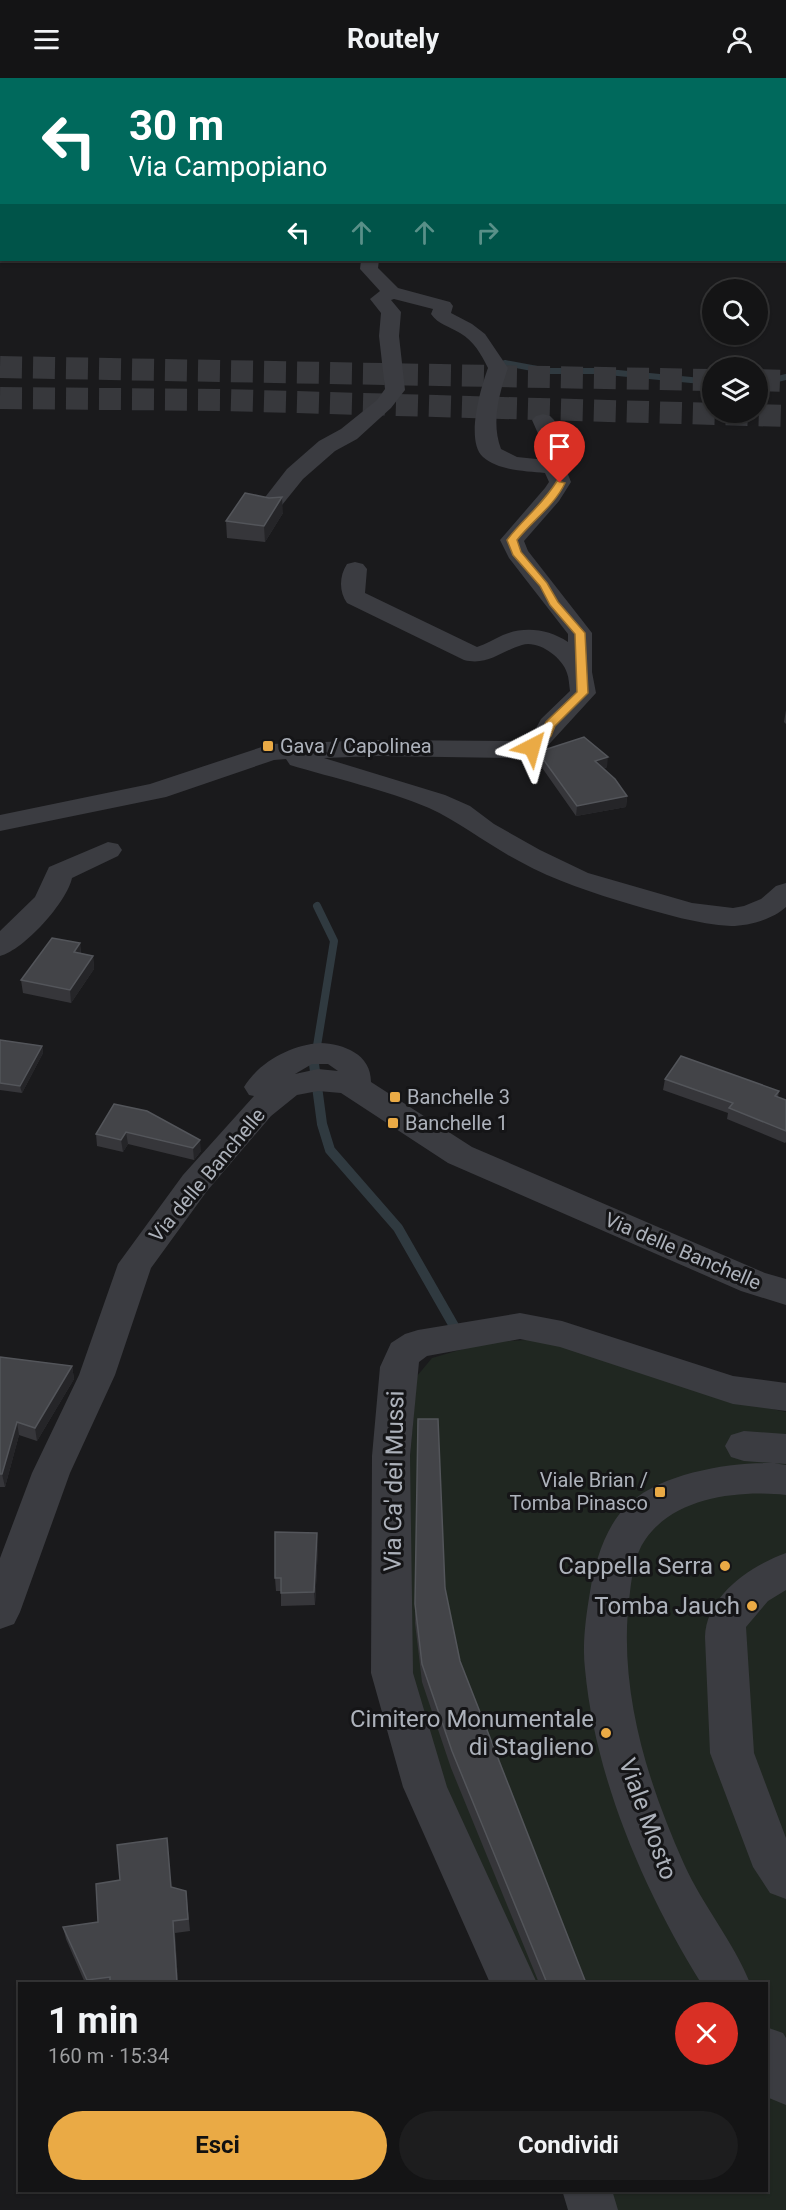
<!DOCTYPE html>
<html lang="it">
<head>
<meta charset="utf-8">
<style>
  body { margin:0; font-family:Roboto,sans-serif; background:#1d1d1e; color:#f1f3f6; height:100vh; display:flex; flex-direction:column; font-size:22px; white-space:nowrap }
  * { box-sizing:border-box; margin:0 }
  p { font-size:20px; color:#9d9ea0 }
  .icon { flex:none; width:33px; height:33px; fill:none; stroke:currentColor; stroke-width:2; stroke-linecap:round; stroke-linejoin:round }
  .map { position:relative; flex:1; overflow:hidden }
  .sheet { position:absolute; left:18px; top:1904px; width:750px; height:210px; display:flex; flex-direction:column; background:#141415; border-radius:0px; box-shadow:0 2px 4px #0004,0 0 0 2px #333334 }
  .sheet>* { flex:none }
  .guide { position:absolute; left:0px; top:0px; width:786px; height:183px; box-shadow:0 2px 4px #0004,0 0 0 2px #333334; background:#00695c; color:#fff; overflow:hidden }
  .fabs { position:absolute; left:702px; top:201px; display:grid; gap:12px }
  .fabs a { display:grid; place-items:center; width:66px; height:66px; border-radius:50%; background:#141415; box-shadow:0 2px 4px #0004,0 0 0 2px #333334; font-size:30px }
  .pin { position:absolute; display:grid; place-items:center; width:51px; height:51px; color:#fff; margin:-62px -26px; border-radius:50% 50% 50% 0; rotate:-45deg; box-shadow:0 0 6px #0007 }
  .pin .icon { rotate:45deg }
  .me { position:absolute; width:66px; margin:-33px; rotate:39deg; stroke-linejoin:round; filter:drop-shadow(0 0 4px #0008) }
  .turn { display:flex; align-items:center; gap:21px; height:126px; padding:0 30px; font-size:27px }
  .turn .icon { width:78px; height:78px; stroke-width:2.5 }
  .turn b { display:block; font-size:42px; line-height:51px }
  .lanes { display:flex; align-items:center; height:57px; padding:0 30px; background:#0003; justify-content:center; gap:30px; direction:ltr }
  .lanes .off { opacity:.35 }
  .round { display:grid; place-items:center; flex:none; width:63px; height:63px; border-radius:32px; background:#1d1d1e }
  .summary { display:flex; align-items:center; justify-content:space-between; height:102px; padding:0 30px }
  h1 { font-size:36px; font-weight:700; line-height:45px }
  .button { display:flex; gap:12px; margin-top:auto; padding:12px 30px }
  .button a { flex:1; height:69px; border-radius:36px; background:#eaaa45; color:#111; font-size:24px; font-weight:700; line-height:69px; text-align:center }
  .button a+a { background:#1d1d1e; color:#f1f3f6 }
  header { display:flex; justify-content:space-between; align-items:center; height:78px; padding:0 30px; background:#141415; font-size:27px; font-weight:700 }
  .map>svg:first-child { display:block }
  .green { fill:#202721 }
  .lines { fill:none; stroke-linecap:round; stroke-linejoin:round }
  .stream-far3 { stroke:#303a40; stroke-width:4.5 }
  .stream-far2 { stroke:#303a40; stroke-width:6 }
  .stream-far1 { stroke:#303a40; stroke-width:8 }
  .stream { stroke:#303a40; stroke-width:10 }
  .highway-tunnel { stroke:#37383c; stroke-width:22; stroke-dasharray:22 11; stroke-linecap:butt }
  .minor { fill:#3b3c41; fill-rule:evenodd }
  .wall { fill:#36363a }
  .shaded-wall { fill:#252528 }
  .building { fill:#434448; stroke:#53555a; stroke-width:1.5 }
  .route { fill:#eaaa45; stroke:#986e2d; stroke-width:1.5 }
  .poi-dot { fill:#eaaa45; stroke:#151517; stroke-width:2 }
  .labels { text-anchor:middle; stroke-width:6; stroke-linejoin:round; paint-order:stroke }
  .poi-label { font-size:20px; fill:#adb2bb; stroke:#151517; text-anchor:start }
  .street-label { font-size:20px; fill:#adb2bb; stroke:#151517 }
  .near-street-label { font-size:24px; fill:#adb2bb; stroke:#151517 }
  .near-poi-label { font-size:24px; fill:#adb2bb; stroke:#151517; text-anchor:end }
</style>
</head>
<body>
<header><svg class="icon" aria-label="menu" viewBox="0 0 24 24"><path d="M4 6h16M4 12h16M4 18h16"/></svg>Routely<svg class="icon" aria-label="person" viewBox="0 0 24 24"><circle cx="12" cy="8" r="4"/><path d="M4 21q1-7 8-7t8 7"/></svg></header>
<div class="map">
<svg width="786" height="2132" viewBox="0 0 786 2132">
  <rect width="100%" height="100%" fill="#1a1a1c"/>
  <path class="green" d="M0,0H786V16L785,17L784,2H2L1,166Z
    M544,1261L710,1317L786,1334V2132H609L603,2112H766V1905H527L440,1701L414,1610L406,1530L410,1378L417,1298L432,1280L487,1264Z"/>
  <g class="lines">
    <path class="stream-far3" d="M577,2L589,0"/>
    <path class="stream-far2" d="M505,285L548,293H597L712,304
      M758,306L786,299"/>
    <path class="stream-far1" d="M316,974L334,863L317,828"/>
    <path class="stream" d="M316,973L314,986L322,1046L330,1072L398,1150L454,1248"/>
    <path class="highway-tunnel" d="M0,289L712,302
      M758,302L786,303
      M0,320L224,322L786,338"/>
    <path class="minor" d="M361,182H379L378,190L398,210L450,224L453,228L451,235L472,246L485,256L508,290C499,316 491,345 501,371L517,379L546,382L548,378L532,342L536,338L543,336L550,338L554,342L570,378L565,389L571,404L559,423L524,463L528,473L592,555V594L596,615L541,675L515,680L378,678L324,680L445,717L470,728L494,746L540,772L588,795L692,825L733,830L744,828L761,821L776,808L786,805V829C773,841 749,848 731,848C697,846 665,836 633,827C593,815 555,803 519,783C488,767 460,744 429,730C387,712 333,700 290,687L286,681L274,682L166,719L0,753V737L150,706L271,666L378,662L524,663L535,652L541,641L570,613C569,607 569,600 567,595C562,579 538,562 522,567C501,573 488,588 464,582L347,525C339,514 339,498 347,486L355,484L363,486L367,491L365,515L477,569C486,566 494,561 503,557C525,548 548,551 568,564V556L509,480L500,462L545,410L549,404L545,395C526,393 499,393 483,379C465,363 481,309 488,290C481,276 474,263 460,255C449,248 439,247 431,236L433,231L394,221L391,222L401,234L399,258L405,312L391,330L357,361L335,373L303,401L278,432L270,434L262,432L259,427L287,391L319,363L341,351L377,322L385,311L379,258L381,235L370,221L380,213L360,191Z
      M108,764L118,766L122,772L118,778L72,800C67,824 24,872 0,878V853L35,819L49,789Z
      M320,965C344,966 371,976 371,1004L472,1069L765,1195L786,1201V1227L741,1213L448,1085L341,1015L318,1013L297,1017L271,1038L207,1113L151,1190L115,1297L70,1395L20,1534L14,1546L0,1551V1480L32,1395L79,1297L118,1186L183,1097L254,1018L249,1017L244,1009C259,984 291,967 320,965ZM312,986H328L338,993L318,991L295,996Z
      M520,1235L562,1243L733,1298L786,1305V1333L733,1326L560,1269L520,1261L427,1278L419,1284L410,1378L413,1595L447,1709L537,1905H490L403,1709L371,1595L372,1378L380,1289L391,1265L405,1256L418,1252Z
      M744,1353L786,1356V1386L744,1383L731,1379L725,1368L731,1357Z
      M773,1385L786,1387V1417C739,1412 674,1419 645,1462C635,1476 632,1497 630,1514C617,1607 646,1701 684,1786C703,1828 733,1863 750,1905H701C644,1813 595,1700 585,1591C582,1566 586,1538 590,1514C595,1483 606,1445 631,1424C664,1395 730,1384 773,1385Z
      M786,1475V1512L768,1523L746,1549L754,1675L786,1760V1821L770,1815L753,1789L710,1675L705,1559C706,1518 750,1488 786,1475Z
      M766,1949L783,1955L786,1960V2027L769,2020L766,2016Z
      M562,2112H612L618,2132H568Z"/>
  </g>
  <path class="wall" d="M269,420L283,435L265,464L227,460L226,443Z
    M786,632V646L784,644Z
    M538,674L607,689L603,691L627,718L626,729L576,738L538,684Z
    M80,865L81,875L93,878L94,891L71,925L23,915L21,902Z
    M0,962L42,968L43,975L22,1015L0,1012Z
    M665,1001L779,1013L778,1019L786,1022V1064L785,1065L727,1041L728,1035L663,1012Z
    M147,1033L201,1073L194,1082L128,1066L123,1074L97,1068L96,1056Z
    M0,1279L72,1288L74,1301L37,1363L19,1357L5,1409H0Z
    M418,1341L445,1510L460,1583L586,1905H539L451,1690L422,1604L415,1545Z
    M318,1468L315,1527L281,1528V1513H276L275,1500Z
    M168,1772L171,1809L186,1813L190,1853L175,1855L178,1905H85L66,1861L63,1849L98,1844L120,1802Z"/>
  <path class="shaded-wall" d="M282,419L283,435L265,464L264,448Z
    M608,679L607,689L594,694L595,683Z
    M627,718L626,729L576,738L577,728Z
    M80,865L81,878L74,874Z
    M93,878L94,891L71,925L70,912Z
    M42,968L43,975L22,1015L20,1008Z
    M126,1054L128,1066L123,1074L121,1062Z
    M200,1062L201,1073L194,1082L193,1070Z
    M72,1288L74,1301L37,1363L35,1350Z
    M17,1344L19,1357L5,1409L2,1396Z
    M317,1455L318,1468L315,1527L314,1514Z
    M173,1843L175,1855L178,1905H177Z"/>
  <path class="building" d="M245,415L269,420L282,419L264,448L226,443Z
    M584,659L608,679L595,683L615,701L627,718L577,728L538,674Z
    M52,860L80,865L74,874L93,878L70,912L21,902Z
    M0,962L42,968L20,1008L0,1005Z
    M681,978L779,1013L775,1018L786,1022V1053L729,1030L733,1025L665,1001Z
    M114,1026L147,1033L200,1062L193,1070L126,1054L121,1062L96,1056Z
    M0,1279L72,1288L35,1350L17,1344L2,1396H0Z
    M418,1341H438L445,1510L460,1583L586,1905H547L452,1673L422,1586L415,1526Z
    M275,1454L317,1455L314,1514L281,1515V1500H275Z
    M167,1760L171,1809L186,1813L188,1841L173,1843L177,1905H110V1899L87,1902L63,1849L98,1844L96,1806L120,1802L117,1767Z"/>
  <path class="route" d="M557,403L565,405C555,427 532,443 517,462L521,474L547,505L558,524L585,555L588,615L555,648L551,658L532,672L526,669L528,666L542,654L546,644L577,614L575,556L550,527L540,508L513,477L507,462C523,441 544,425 557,403Z"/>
  <g class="poi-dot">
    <rect x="262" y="662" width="12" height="12" rx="3"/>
    <rect x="389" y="1013" width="12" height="12" rx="3"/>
    <rect x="387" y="1039" width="12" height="12" rx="3"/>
    <rect x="654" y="1408" width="12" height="12" rx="3"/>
    <circle cx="725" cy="1488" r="6"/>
    <circle cx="752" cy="1528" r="6"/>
    <circle cx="606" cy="1655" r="6"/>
  </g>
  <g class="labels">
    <g class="poi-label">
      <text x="280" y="675">Gava / Capolinea</text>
      <text x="407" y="1026">Banchelle 3</text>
      <text x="405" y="1052">Banchelle 1</text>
      <text x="648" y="1409" text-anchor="end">Viale Brian /<tspan x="648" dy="23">Tomba Pinasco</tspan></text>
    </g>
    <g class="street-label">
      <text transform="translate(207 1097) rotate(-50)" y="7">Via delle Banchelle</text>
      <text transform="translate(683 1173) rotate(23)" y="7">Via delle Banchelle</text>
    </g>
    <g class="near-street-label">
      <text transform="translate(394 1403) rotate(-89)" y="8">Via Ca' dei Mussi</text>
      <text transform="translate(648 1741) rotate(70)" y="8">Viale Mosto</text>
    </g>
    <g class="near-poi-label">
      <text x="713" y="1496">Cappella Serra</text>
      <text x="740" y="1536">Tomba Jauch</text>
      <text x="594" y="1649">Cimitero Monumentale<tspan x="594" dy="28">di Staglieno</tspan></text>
    </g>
  </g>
</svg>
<div class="fabs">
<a><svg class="icon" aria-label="search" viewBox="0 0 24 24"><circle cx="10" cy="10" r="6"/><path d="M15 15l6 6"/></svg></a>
<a><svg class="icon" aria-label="layers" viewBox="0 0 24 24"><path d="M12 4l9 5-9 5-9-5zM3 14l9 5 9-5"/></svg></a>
</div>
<div class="pin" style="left:560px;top:405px;background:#d93025"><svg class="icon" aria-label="arrive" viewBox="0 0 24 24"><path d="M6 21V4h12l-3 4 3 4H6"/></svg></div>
<svg class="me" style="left:532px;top:669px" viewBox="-20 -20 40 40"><path d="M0-17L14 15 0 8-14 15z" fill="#eaaa45" stroke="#fff" stroke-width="4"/></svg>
<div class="guide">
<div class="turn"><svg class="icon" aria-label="left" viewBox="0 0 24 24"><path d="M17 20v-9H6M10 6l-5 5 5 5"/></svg><div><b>30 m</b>Via Campopiano</div></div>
<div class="lanes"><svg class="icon" aria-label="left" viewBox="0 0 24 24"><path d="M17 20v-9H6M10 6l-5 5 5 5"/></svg><svg class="icon off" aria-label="ahead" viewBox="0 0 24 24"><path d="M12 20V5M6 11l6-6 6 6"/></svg><svg class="icon off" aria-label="ahead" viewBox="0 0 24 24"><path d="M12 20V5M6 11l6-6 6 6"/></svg><svg class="icon off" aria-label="right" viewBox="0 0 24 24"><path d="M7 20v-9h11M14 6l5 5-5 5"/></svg></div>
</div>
<section class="sheet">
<div class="summary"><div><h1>1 min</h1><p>160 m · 15:34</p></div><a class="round" style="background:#d93025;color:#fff"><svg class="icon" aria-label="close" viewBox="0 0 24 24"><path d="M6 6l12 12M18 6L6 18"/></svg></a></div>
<div class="button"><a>Esci</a><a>Condividi</a></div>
</section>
</div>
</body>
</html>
